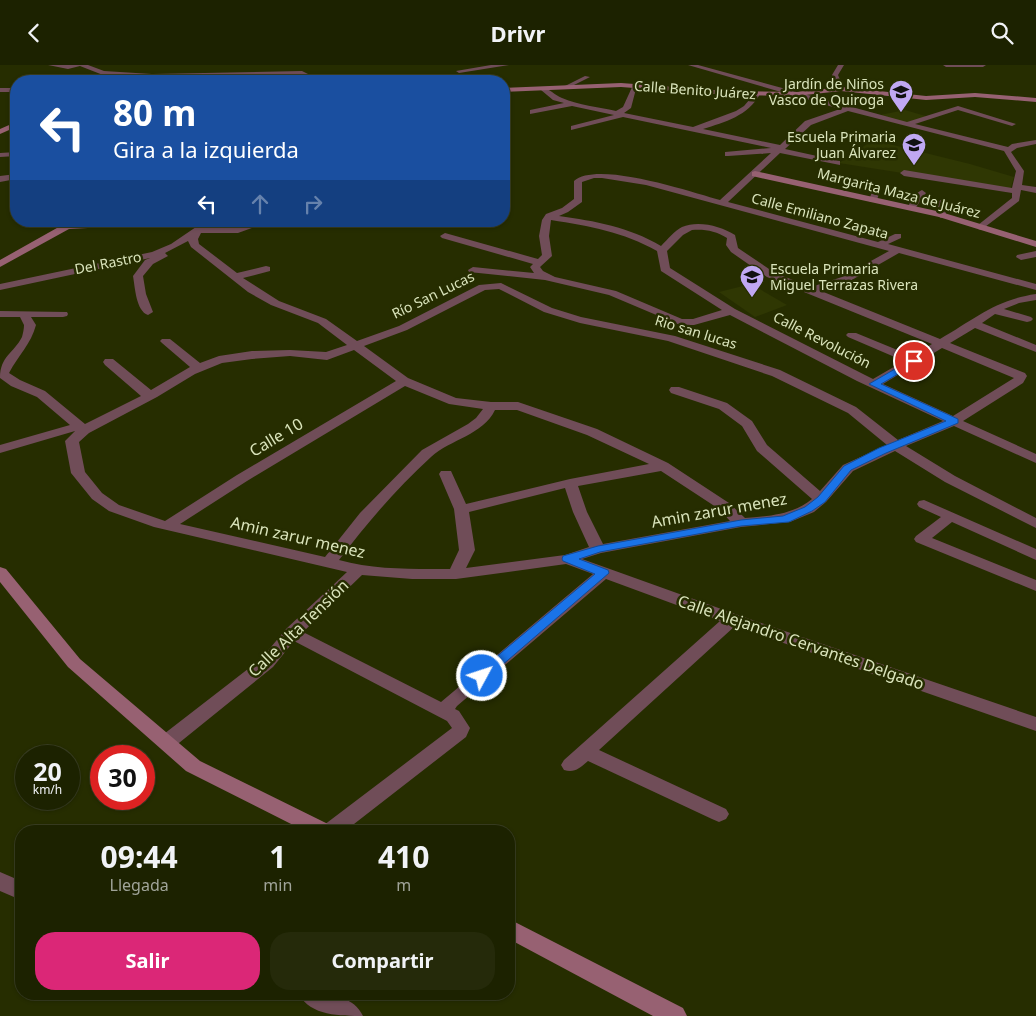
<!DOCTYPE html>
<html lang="es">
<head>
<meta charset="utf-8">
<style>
  body { margin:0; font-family:"Noto Sans",sans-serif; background:#252a0a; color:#f1f3f6; height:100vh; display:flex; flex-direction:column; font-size:19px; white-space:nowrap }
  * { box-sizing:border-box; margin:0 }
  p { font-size:16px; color:#a0a499 }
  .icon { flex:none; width:28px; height:28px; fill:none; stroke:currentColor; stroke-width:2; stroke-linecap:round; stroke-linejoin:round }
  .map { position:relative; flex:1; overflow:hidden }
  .drawer { position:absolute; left:15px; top:760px; width:500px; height:175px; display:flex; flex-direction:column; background:#1c2200; border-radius:20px; box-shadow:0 1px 4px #0004,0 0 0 1px #3a3f22 }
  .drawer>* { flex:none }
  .top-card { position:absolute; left:10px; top:10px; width:500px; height:152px; border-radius:20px; box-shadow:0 1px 4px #0004,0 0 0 1px #3a3f22; background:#1a4fa0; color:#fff; overflow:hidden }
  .speed { position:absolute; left:15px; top:680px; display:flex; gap:10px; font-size:25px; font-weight:700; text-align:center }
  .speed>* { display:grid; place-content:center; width:65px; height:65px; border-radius:50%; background:#1c2200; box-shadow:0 1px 4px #0004,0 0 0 1px #3a3f22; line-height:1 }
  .speed small { font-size:12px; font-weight:400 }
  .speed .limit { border:8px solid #d22; background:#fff; color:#111 }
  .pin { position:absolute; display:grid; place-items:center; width:42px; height:42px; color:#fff; margin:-21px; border:2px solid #fff; border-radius:50%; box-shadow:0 1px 5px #0007 }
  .me { position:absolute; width:55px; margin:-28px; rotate:50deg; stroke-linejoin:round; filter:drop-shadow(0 0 4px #0008) }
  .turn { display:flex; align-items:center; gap:18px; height:105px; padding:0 20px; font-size:22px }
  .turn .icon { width:65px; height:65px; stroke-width:2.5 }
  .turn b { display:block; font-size:35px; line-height:42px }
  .lanes { display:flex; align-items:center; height:48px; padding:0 20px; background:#0003; justify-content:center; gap:25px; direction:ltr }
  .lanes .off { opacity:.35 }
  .eta { display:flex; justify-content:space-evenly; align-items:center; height:85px; text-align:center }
  .eta b { font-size:30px; font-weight:700; line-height:35px }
  .action { display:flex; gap:10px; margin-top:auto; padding:10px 20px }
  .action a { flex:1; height:58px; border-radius:20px; background:#db2777; color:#fff; font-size:20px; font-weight:700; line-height:58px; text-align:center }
  .action a+a { background:#252a0a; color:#f1f3f6 }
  header { display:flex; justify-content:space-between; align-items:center; height:65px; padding:0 20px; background:#1c2200; font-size:22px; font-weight:700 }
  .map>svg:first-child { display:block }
  .built { fill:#2f3703 }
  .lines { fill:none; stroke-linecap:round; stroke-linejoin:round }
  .street { fill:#704d58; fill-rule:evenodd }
  .secondary { fill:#976172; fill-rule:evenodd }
  .route { fill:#1a73e8; stroke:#114b97 }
  .labels { text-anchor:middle; stroke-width:5; stroke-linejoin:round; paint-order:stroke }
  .far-poi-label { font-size:14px; fill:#dae4bb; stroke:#262d00; text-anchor:end }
  .far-street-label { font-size:14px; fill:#dae4bb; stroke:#262d00 }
  .street-label { font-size:16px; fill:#dae4bb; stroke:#262d00 }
</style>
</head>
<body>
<header><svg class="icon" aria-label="back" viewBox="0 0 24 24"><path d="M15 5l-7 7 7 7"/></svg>Drivr<svg class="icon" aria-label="search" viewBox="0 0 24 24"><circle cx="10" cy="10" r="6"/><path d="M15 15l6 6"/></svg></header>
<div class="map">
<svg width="1036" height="951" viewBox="0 0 1036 951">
  <rect width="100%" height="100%" fill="#262d00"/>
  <path class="built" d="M905,45L929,52L904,58L880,50Z
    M873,75L970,99L1014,112L1010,125L839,98Z
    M751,219L787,240L755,252L719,227Z"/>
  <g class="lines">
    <path class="street" d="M48,0H88L104,6L152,9L302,6L310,10L308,16H302L303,11L301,10L152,13L103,10L80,1L68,4Z
      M491,0H509L459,8L456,6Z
      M688,0H698L907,57L958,41L1016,59L1012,61L958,45L915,59L1008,82L1012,79L1036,75V79L1017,83L1011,87L1024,106L1022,120L1036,122V128L1021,125L1019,136L981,165L978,164V160L1012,133V128L904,111L900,108L904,105L1012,123L1016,106L1004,86L848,46L811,60L785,84L840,96V100L780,88L728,137L878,177L895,169H901V173L888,179L1036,219V225L899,188L850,216L821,226L940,274C975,254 995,235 1036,229V235L1019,238L1004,244L1031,252L1033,254L1031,256L1027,257L995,249L982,258L1036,280V287L975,263L950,278L1025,308L1027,311L1023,318L963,356L1036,389V398L954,361L906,381L955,411L1036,453V463L945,417L895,386L853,406L826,437L814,447L790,457L741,462L601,488L582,494L738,550L1036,652V666L735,561L599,685L726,744L729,749L726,754L719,757L712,754L588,696C580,703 575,708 564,705L561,700L564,695L720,556L606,514L457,641L455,644L459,646L470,663L466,672L345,766H321L324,760L452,663L447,656L294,576L273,602L174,682L167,684L160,682L158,677L160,672L261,594L286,564L347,507L154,462L109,446L92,434L71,408L65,376L75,366L0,388V380L70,360L37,332L11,321L0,313C0,291 14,288 22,272C23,268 24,264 24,260L20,252H0V246L67,247L68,249L67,251L63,252H31L36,260C31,279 18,291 9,308L20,315L45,326L85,359L141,331L105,300L103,297L105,294H113L151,325L190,302L162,278L160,276L162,274H170L200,298L219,291L252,286L290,285L326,287L347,280L318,258L271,240L248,227L191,182L188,176L165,188L168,191L153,199L143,211L146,229L153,247L148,250C136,246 135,222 133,211L145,195L150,193L0,225V219L152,187L171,179L196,162H237L257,156H271L238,168H201L198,174L199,179L237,208L266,201L270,202V206L243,213L279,236L326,254L357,276L399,261L479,220L501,218L552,243L581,252L675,271L780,305L856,342L898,375L943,356L857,316L730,250L694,260H680L609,230L545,215L469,207L468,205L473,202L534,208L530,202L533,199L442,173L440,171L445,168L538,194L542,190L539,171L542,155L546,149L562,143L574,134V116C597,95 691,127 720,135L771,88L728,91H725V87L771,83L623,52L571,65V61L614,50L572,41L530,49V45L564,38L553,35L541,25V23C549,22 554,30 562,33C579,40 598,42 616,46L623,42L633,20H637L631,43L624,48L693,62L736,46L744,41L756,27L760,29C748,51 725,57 703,64L780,80L805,56L840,44ZM602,113L646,120L889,186L842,212L811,222L775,208L738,183L735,170C721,161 698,155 682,162C674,166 668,174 661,181C629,162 595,156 559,151L568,147L582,137V117L594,113ZM551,155C590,161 623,167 657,186L661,206L722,245L693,254H682L616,226L555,212L543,206L540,202L552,191L549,171ZM692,165C705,164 716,166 727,173L726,180L731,187L767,212L932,279L912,291L856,268H848L846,270L848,272L904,296L873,314L865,310L735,244L670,203L667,186L683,170ZM499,224L544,247L580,258L668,276L772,311L848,348L887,380L843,400L820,426L767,380L752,356L727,338L679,322H671L669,325L671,328L719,344L742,361L757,386L812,434C792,450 769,451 745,453L729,438L668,398L597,364L518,337H491L456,333L408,313L364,281L407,265L485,225ZM942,283L1014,313L953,351L883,319ZM354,285L396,316L237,410L165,456L119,440L102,428L85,407L79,377L89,368L157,332L195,309L222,298L252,294L290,291L327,295ZM405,321L449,339L483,344L476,353L468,359L422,385L360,448L325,492L180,459L247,416ZM495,345H517L587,370L649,399L570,414L466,439L451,406H441L439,409L454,444L459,485L450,504C413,504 375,505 339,495C367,458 397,423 431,392C451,374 483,370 495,345ZM661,406L719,444L730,456L603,479L587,447L578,421ZM565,423L573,447L589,482L565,490L466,503L475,485L469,447ZM566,499L593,509L441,637L303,567L362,510L412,514H456Z
      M838,0H844L838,10L844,24L841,26L838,24L832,10Z
      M943,0H986L983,2H946Z
      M585,11L590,12L568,23L563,22Z
      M363,13L365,14L366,16H360Z
      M0,23H16V27H0Z
      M16,87V91L0,92V88Z
      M16,109V114L0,117V111Z
      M877,121L881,124L876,137H870L869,135L873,124Z
      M922,125L926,128L914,145H908C907,140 916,127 922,125Z
      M942,134L946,137V150L941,153L936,150L938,137Z
      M53,156H65L72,161L67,164Z
      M1036,186V192L1021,195L1016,192L1017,190Z
      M924,435L1036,484V495L952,457L932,473L1036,515V526L916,477L914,474L916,471L941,452L919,442L917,439L919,436Z
      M0,807L21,816V835L0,826Z
      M299,929C321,928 353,928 363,951C341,951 310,951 299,929Z"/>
    <path class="secondary" d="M621,18L727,26L796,27L841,22L926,31L975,28L1036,33V37L975,32L926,35L841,26L796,31L727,30L621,22L504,27V23Z
      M16,57V62L0,69V64Z
      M755,106L941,147L1036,176V182L939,152L752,111V107Z
      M105,156H168L164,159L69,164L0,202V195L64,159Z
      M0,502L6,504L80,594L200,696L330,760L333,766H305L186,706L68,602L0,517Z
      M509,854L683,943L687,951H653L509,874Z"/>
  </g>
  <path class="route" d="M914,293L917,294V298L881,319L958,354V358L886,388L851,405L825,437L812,446L789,457L741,461L600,487L579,494L608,505L609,508L486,614H477L475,611L477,608L595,509L563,496L562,494L563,491L598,481L741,455L783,451L805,442L818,432L844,401L879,383L946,356L869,319Z"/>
  <defs>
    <symbol id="school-pin" viewBox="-11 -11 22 30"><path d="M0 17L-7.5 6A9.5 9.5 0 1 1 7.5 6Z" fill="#c0a8f3" stroke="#262d00"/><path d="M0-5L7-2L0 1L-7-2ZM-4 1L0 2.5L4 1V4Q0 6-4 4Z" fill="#111"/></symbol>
  </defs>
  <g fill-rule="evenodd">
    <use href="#school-pin" x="887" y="13" width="28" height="38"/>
    <use href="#school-pin" x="900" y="66" width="28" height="38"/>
    <use href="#school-pin" x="738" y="198" width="28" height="38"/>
  </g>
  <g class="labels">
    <g class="far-poi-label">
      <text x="884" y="24">Jardín de Niños<tspan x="884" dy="16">Vasco de Quiroga</tspan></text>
      <text x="896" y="77">Escuela Primaria<tspan x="896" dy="16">Juan Álvarez</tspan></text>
      <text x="770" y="209" text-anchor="start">Escuela Primaria<tspan x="770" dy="16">Miguel Terrazas Rivera</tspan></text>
    </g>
    <g class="far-street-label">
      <text transform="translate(695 25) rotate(4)" y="5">Calle Benito Juárez</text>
      <text transform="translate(899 128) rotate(14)" y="5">Margarita Maza de Juárez</text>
      <text transform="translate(820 151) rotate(15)" y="5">Calle Emiliano Zapata</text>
      <text transform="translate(108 198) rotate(-11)" y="5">Del Rastro</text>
      <text transform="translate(433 230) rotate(-26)" y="5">Río San Lucas</text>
      <text transform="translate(696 267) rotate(17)" y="5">Rio san lucas</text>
      <text transform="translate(822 275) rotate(27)" y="5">Calle Revolución</text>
    </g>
    <g class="street-label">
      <text transform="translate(276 372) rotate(-31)" y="6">Calle 10</text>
      <text transform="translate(719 445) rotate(-10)" y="6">Amin zarur menez</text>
      <text transform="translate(298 472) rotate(13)" y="6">Amin zarur menez</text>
      <text transform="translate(298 563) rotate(-44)" y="6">Calle Alta Tensión</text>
      <text transform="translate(801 577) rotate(19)" y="6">Calle Alejandro Cervantes Delgado</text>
    </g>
  </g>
</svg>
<div class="speed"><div>20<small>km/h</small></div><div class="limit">30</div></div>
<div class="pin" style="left:914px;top:296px;background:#d93025"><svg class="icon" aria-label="arrive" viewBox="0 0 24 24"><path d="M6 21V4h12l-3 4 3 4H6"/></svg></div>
<svg class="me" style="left:482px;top:611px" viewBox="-20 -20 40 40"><circle r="17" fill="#1a73e8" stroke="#fff" stroke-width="3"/><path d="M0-11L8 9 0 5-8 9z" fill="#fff"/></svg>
<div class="top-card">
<div class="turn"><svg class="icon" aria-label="left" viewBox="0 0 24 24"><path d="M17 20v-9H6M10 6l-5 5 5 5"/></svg><div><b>80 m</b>Gira a la izquierda</div></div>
<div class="lanes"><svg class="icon" aria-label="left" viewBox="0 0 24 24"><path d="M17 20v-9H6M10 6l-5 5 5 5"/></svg><svg class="icon off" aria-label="ahead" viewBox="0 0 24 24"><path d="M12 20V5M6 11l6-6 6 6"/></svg><svg class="icon off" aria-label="right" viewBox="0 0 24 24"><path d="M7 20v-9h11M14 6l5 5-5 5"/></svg></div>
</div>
<section class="drawer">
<div class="eta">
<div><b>09:44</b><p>Llegada</p></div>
<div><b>1</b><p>min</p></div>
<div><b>410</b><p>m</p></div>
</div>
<div class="action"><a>Salir</a><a>Compartir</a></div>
</section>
</div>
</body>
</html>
